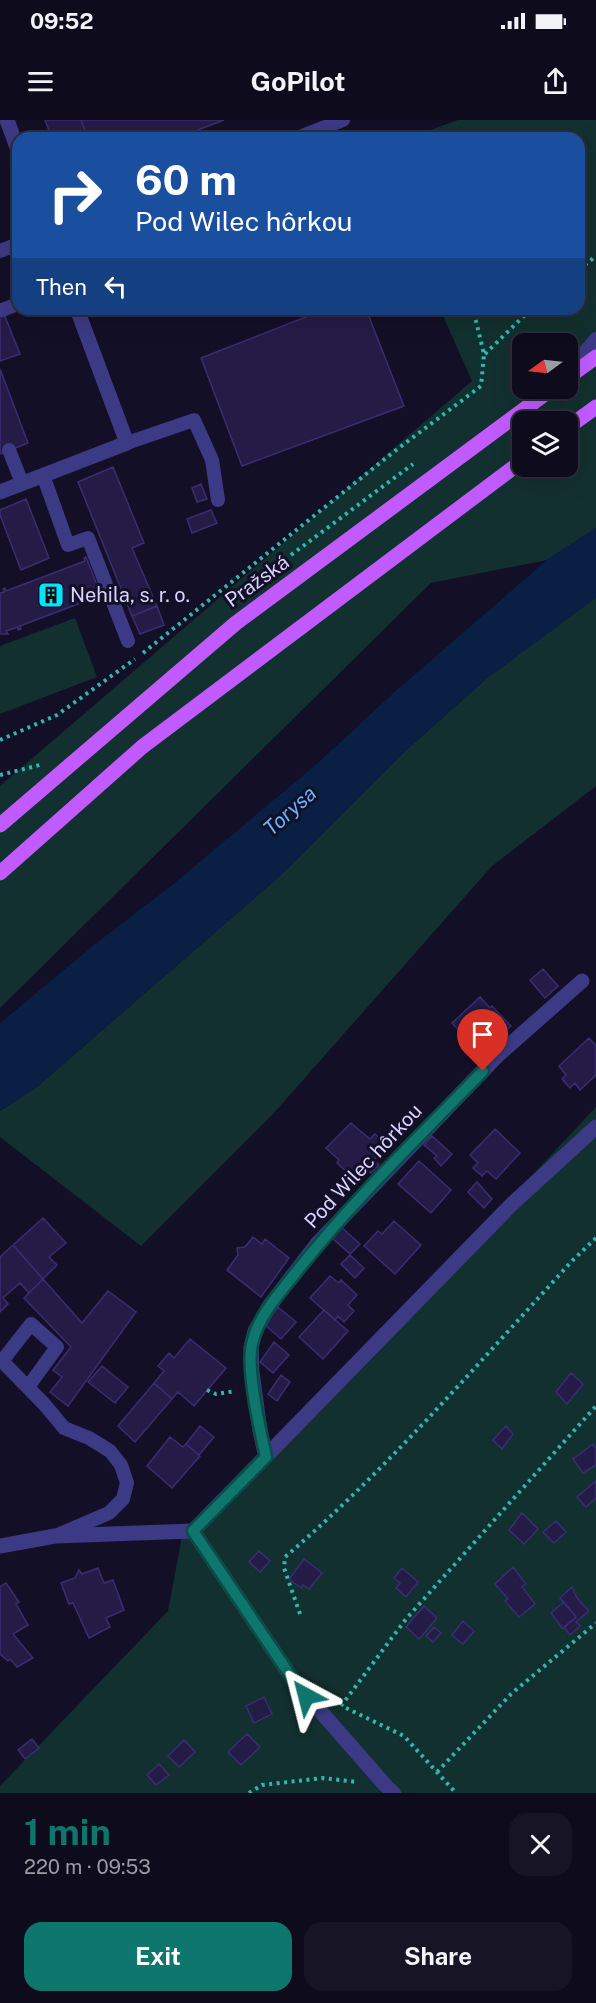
<!DOCTYPE html>
<html lang="en">
<head>
<meta charset="utf-8">
<style>
  body { margin:0; font-family:"Public Sans",sans-serif; background:#171425; color:#f1f3f6; height:100vh; display:flex; flex-direction:column; font-size:22px; white-space:nowrap }
  * { box-sizing:border-box; margin:0 }
  p { font-size:20px; color:#9b9ba3 }
  .icon { flex:none; width:33px; height:33px; fill:none; stroke:currentColor; stroke-width:2; stroke-linecap:round; stroke-linejoin:round }
  .map { position:relative; height:1673px; overflow:hidden }
  .side { display:flex; flex-direction:column; background:#0e0b1c; flex:1 }
  .side>* { flex:none }
  .hud { position:absolute; left:12px; top:12px; width:573px; height:183px; border-radius:18px; box-shadow:0 6px 24px #0002,0 0 0 2px #2e2b3b; background:#1a4fa0; color:#fff; overflow:hidden }
  .needle { width:39px; rotate:255deg }
  .controls { position:absolute; left:512px; top:213px; display:grid; gap:12px }
  .controls a { display:grid; place-items:center; width:66px; height:66px; border-radius:12px; background:#0e0b1c; box-shadow:0 6px 24px #0002,0 0 0 2px #2e2b3b; font-size:30px }
  .pin { position:absolute; display:grid; place-items:center; width:51px; height:51px; color:#fff; margin:-62px -26px; border-radius:50% 50% 50% 0; rotate:-45deg; box-shadow:0 0 6px #0007 }
  .pin .icon { rotate:45deg }
  .me { position:absolute; width:66px; margin:-33px; rotate:322deg; stroke-linejoin:round; filter:drop-shadow(0 0 4px #0008) }
  .turn { display:flex; align-items:center; gap:21px; height:126px; padding:0 24px; font-size:27px }
  .turn .icon { width:78px; height:78px; stroke-width:2.5 }
  .turn b { display:block; font-size:42px; line-height:51px }
  .then { display:flex; align-items:center; height:57px; padding:0 24px; background:#0003; gap:12px; font-size:22px }
  .round { display:grid; place-items:center; flex:none; width:63px; height:63px; border-radius:18px; background:#171425 }
  .summary { display:flex; align-items:center; justify-content:space-between; height:102px; padding:0 24px }
  h1 { font-size:36px; font-weight:700; line-height:45px; color:#0f766e }
  .action { display:flex; gap:12px; margin-top:auto; padding:12px 24px }
  .action a { flex:1; height:69px; border-radius:18px; background:#0f766e; color:#fff; font-size:24px; font-weight:700; line-height:69px; text-align:center }
  .action a+a { background:#171425; color:#f1f3f6 }
  .status { display:flex; justify-content:space-between; align-items:center; height:42px; padding:0 30px; background:#0e0b1c; direction:ltr }
  .status svg { height:16px; fill:currentColor }
  header { display:flex; justify-content:space-between; align-items:center; height:78px; padding:0 24px; background:#0e0b1c; font-size:27px; font-weight:700 }
  .map>svg:first-child { display:block }
  .green { fill:#12302f; fill-rule:evenodd }
  .water { fill:#0a1f44 }
  .building { fill:#241b47; stroke:#3b2d73; stroke-width:1.5 }
  .lines { fill:none; stroke-linecap:round; stroke-linejoin:round }
  .path { stroke:#2fb8b0; stroke-width:4; stroke-dasharray:3 4.5; stroke-linecap:butt }
  .lane { stroke:#3d3a85; stroke-width:14 }
  .street { stroke:#3d3a85; stroke-width:15 }
  .primary { stroke:#c25bff; stroke-width:15 }
  .route-casing { stroke:#0a4d48; stroke-width:15 }
  .route { stroke:#0f766e; stroke-width:10 }
  .labels { text-anchor:middle; stroke-width:6; stroke-linejoin:round; paint-order:stroke }
  .street-label { font-size:20px; fill:#d9d4ff; stroke:#130f26 }
  .poi-label { font-size:20px; fill:#d9d4ff; stroke:#130f26; text-anchor:start }
  .water-label { font-size:21px; font-style:italic; fill:#62b6ff; stroke:#130f26 }
</style>
</head>
<body>
<div class="status"><b>09:52</b><svg viewBox="0 0 49 12"><path d="M0 12V9h3v3zM5 12V6h3v6zM10 12V3h3v9zM15 12V0h3v12zM26 1h20v11H26zM47 4h2v5h-2z"/></svg></div>
<header><svg class="icon" aria-label="menu" viewBox="0 0 24 24"><path d="M4 6h16M4 12h16M4 18h16"/></svg>GoPilot<svg class="icon" aria-label="share" viewBox="0 0 24 24"><path d="M12 15V3M7 8l5-5 5 5M5 13v7h14v-7"/></svg></header>
<div class="map">
<svg width="596" height="1673" viewBox="0 0 596 1673">
  <rect width="100%" height="100%" fill="#130f26"/>
  <path class="green" d="M458,0H596V408L547,440L431,463L0,888V666L472,261L440,189H579V18H408ZM522,224H567V268H522ZM522,302H567V346H522Z
    M596,477V666L492,746L273,994L141,1126L0,1017V991L38,966L281,755L403,633L486,559Z
    M75,498L97,557L0,594V526Z
    M596,987V1673H0V1666L168,1491L183,1411L376,1222Z"/>
  <path class="water" d="M596,408V478L486,559L403,633L281,755L38,966L0,991V903L94,825L172,765L319,642L390,576L547,440Z"/>
  <path class="building" d="M45,0H81L88,18H52Z
    M81,0H224L177,18H88Z
    M0,184L20,234L0,241Z
    M326,189H366L404,286L242,346L201,238Z
    M0,249L28,323L0,334Z
    M113,347L144,423L132,428L157,486L132,496L78,362Z
    M201,364L207,379L197,382L192,368Z
    M26,379L49,438L21,450L0,395V390Z
    M211,390L217,403L192,413L187,399Z
    M86,437L102,478L100,479L99,476L20,506L21,509L18,510V507L6,511L8,514H0V473L4,472L3,469L5,468L6,471L85,441L84,438Z
    M157,486L164,505L140,514L132,496Z
    M543,849L558,866L545,878L530,860Z
    M480,877L490,888L492,886L511,906L484,930L479,924L475,927L452,903Z
    M589,918L596,926V955L580,970L575,963L570,968L562,959L566,955L559,946Z
    M351,1003L370,1019L375,1014L388,1026L374,1040L379,1045L371,1053L366,1049L358,1057L353,1052L350,1055L337,1043L339,1040L326,1028Z
    M495,1009L520,1033L496,1059L487,1051L482,1056L473,1048L478,1043L470,1035Z
    M432,1016L452,1034L441,1046L434,1038L437,1036L424,1025Z
    M419,1041L451,1070L431,1093L398,1064Z
    M477,1062L492,1079L484,1088L468,1072Z
    M43,1098L66,1123L49,1137L57,1145L43,1159L13,1125Z
    M394,1101L421,1125L395,1154L364,1126L378,1111L382,1114Z
    M341,1107L360,1124L350,1134L332,1118Z
    M253,1117L262,1124L265,1119L289,1138L261,1177L227,1150L238,1135L237,1128L245,1127Z
    M13,1125L43,1159L29,1173L20,1163L3,1178L8,1184L0,1192V1137Z
    M350,1135L364,1148L355,1158L341,1144Z
    M330,1156L339,1163L341,1160L357,1175L348,1185L354,1191L344,1202L338,1196L335,1200L310,1178Z
    M43,1159L82,1203L108,1171L136,1192L68,1286L50,1272L62,1257L53,1250L71,1227L24,1178Z
    M278,1187L296,1202L281,1219L264,1204Z
    M324,1190L348,1211L323,1239L299,1217Z
    M190,1219L226,1248L194,1286L178,1272L172,1279L154,1263L164,1251L158,1246L169,1233L174,1238Z
    M274,1222L289,1235L273,1253L260,1242Z
    M102,1246L128,1267L115,1283L88,1262Z
    M571,1253L583,1264L567,1284L556,1272Z
    M281,1255L290,1262L277,1281L268,1274Z
    M154,1263L172,1279L135,1322L118,1306Z
    M200,1306L214,1317L199,1335L186,1324Z
    M506,1306L513,1314L502,1329L493,1320Z
    M170,1317L183,1327L186,1324L200,1336L172,1368L147,1346Z
    M593,1324L596,1328V1345L583,1353L573,1339Z
    M596,1361V1378L586,1387L577,1377Z
    M522,1393L538,1409L524,1424L509,1410Z
    M556,1401L566,1412L554,1423L543,1412Z
    M259,1431L270,1441L260,1452L249,1442Z
    M304,1439L322,1453L309,1469L303,1465L301,1468L289,1459Z
    M513,1447L526,1464L522,1467L535,1484L519,1497L505,1481L508,1479L495,1464Z
    M98,1448L104,1463L113,1460L124,1490L106,1498L110,1507L89,1518L73,1483L69,1484L61,1463L75,1458L79,1450L82,1454Z
    M402,1448L418,1462L406,1477L396,1468L400,1463L394,1458Z
    M6,1463L19,1482L16,1484L28,1505L13,1514L33,1538L17,1547L10,1539L8,1541L0,1534V1467Z
    M572,1467L577,1478L589,1491L576,1502L580,1506L570,1515L564,1507L576,1497L560,1478Z
    M564,1482L576,1497L563,1509L551,1493Z
    M424,1486L437,1498L419,1519L406,1507Z
    M463,1501L474,1511L463,1524L452,1515Z
    M434,1507L441,1513L433,1522L426,1516Z
    M264,1577L272,1594L254,1603L246,1586Z
    M247,1614L260,1627L241,1645L228,1632Z
    M32,1619L39,1628L25,1639L18,1630Z
    M184,1620L195,1632L179,1647L168,1636Z
    M159,1644L169,1655L156,1665L147,1655Z"/>
  <g class="lines">
    <path class="path" d="M579,150L596,136
      M485,234L531,189
      M291,435L413,344
      M143,533L391,334L481,266L484,234L473,189
      M0,620L57,595L135,539
      M0,655L40,645
      M207,1270L216,1274L236,1271
      M300,1494L284,1448L285,1437C390,1347 480,1241 573,1140L596,1118
      M341,1586L406,1499L596,1286
      M346,1588L404,1616L456,1673
      M437,1652L511,1574L596,1503
      M249,1673L262,1665L323,1658L357,1662"/>
    <path class="lane" d="M297,18L343,0
      M0,131L18,124
      M2,190L18,184
      M567,254L596,219
      M127,323L194,300L212,340L218,380
      M9,330L22,363
      M43,355L68,425L88,418L128,521
      M0,1239L45,1285L64,1308L89,1318L110,1331L121,1345L127,1363L123,1379L109,1393L60,1414
      M2,1241L31,1204L57,1227L28,1267
      M385,1665L394,1673"/>
    <path class="street" d="M7,0L18,30
      M0,372L127,323L77,189
      M266,1337L260,1311L252,1252L251,1227L255,1211L270,1185L317,1124L497,936L582,861
      M193,1411L294,1561L385,1665
      M0,1426L55,1416L193,1411L512,1084L596,1007"/>
    <path class="primary" d="M567,258L596,237
      M567,308L596,287
      M0,705L236,503L553,268
      M0,753L142,627L522,341"/>
  </g>
  <g class="lines">
    <defs>
      <path id="route" d="M306,1576L294,1561L193,1411L266,1337C260,1310 246,1249 252,1224C258,1197 277,1176 294,1155C351,1082 419,1017 483,951"/>
    </defs>
    <use href="#route" class="route-casing"/>
    <use href="#route" class="route"/>
  </g>
  <defs>
    <symbol id="building-square" viewBox="-11 -11 22 22"><rect x="-9" y="-9" width="18" height="18" rx="4" fill="#00e5ff" stroke="#130f26"/><path d="M-4-6H4V6H1V3H-1V6H-4ZM-2.5-4.3h1.7v1.8h-1.7ZM.8-4.3h1.7v1.8H.8ZM-2.5-1h1.7V.8h-1.7ZM.8-1h1.7V.8H.8Z" fill="#111"/></symbol>
  </defs>
  <g fill-rule="evenodd">
    <use href="#building-square" x="36" y="460" width="30" height="30"/>
  </g>
  <g class="labels">
    <g class="street-label">
      <text transform="translate(257 461) rotate(-36)" y="7">Pražská</text>
      <text transform="translate(363 1046) rotate(-47)" y="7">Pod Wilec hôrkou</text>
    </g>
    <g class="poi-label">
      <text x="70" y="482">Nehila, s. r. o.</text>
    </g>
    <g class="water-label">
      <text transform="translate(290 691) rotate(-42)" y="7">Torysa</text>
    </g>
  </g>
</svg>
<div class="controls">
<a><svg class="needle" viewBox="-14 -14 28 28"><path d="M0-13l5 13h-10z" fill="#e53935"/><path d="M0 13l5-13h-10z" fill="#9b9ba3"/></svg></a>
<a><svg class="icon" aria-label="layers" viewBox="0 0 24 24"><path d="M12 4l9 5-9 5-9-5zM3 14l9 5 9-5"/></svg></a>
</div>
<div class="pin" style="left:483px;top:951px;background:#d93025"><svg class="icon" aria-label="arrive" viewBox="0 0 24 24"><path d="M6 21V4h12l-3 4 3 4H6"/></svg></div>
<svg class="me" style="left:306px;top:1576px" viewBox="-20 -20 40 40"><path d="M0-17L14 15 0 8-14 15z" fill="#0f766e" stroke="#fff" stroke-width="4"/></svg>
<div class="hud">
<div class="turn"><svg class="icon" aria-label="right" viewBox="0 0 24 24"><path d="M7 20v-9h11M14 6l5 5-5 5"/></svg><div><b>60 m</b>Pod Wilec hôrkou</div></div>
<div class="then">Then<svg class="icon" aria-label="left" viewBox="0 0 24 24"><path d="M17 20v-9H6M10 6l-5 5 5 5"/></svg></div>
</div>
</div>
<section class="side">
<div class="summary"><div><h1>1 min</h1><p>220 m · 09:53</p></div><a class="round"><svg class="icon" aria-label="close" viewBox="0 0 24 24"><path d="M6 6l12 12M18 6L6 18"/></svg></a></div>
<div class="action"><a>Exit</a><a>Share</a></div>
</section>
</body>
</html>
